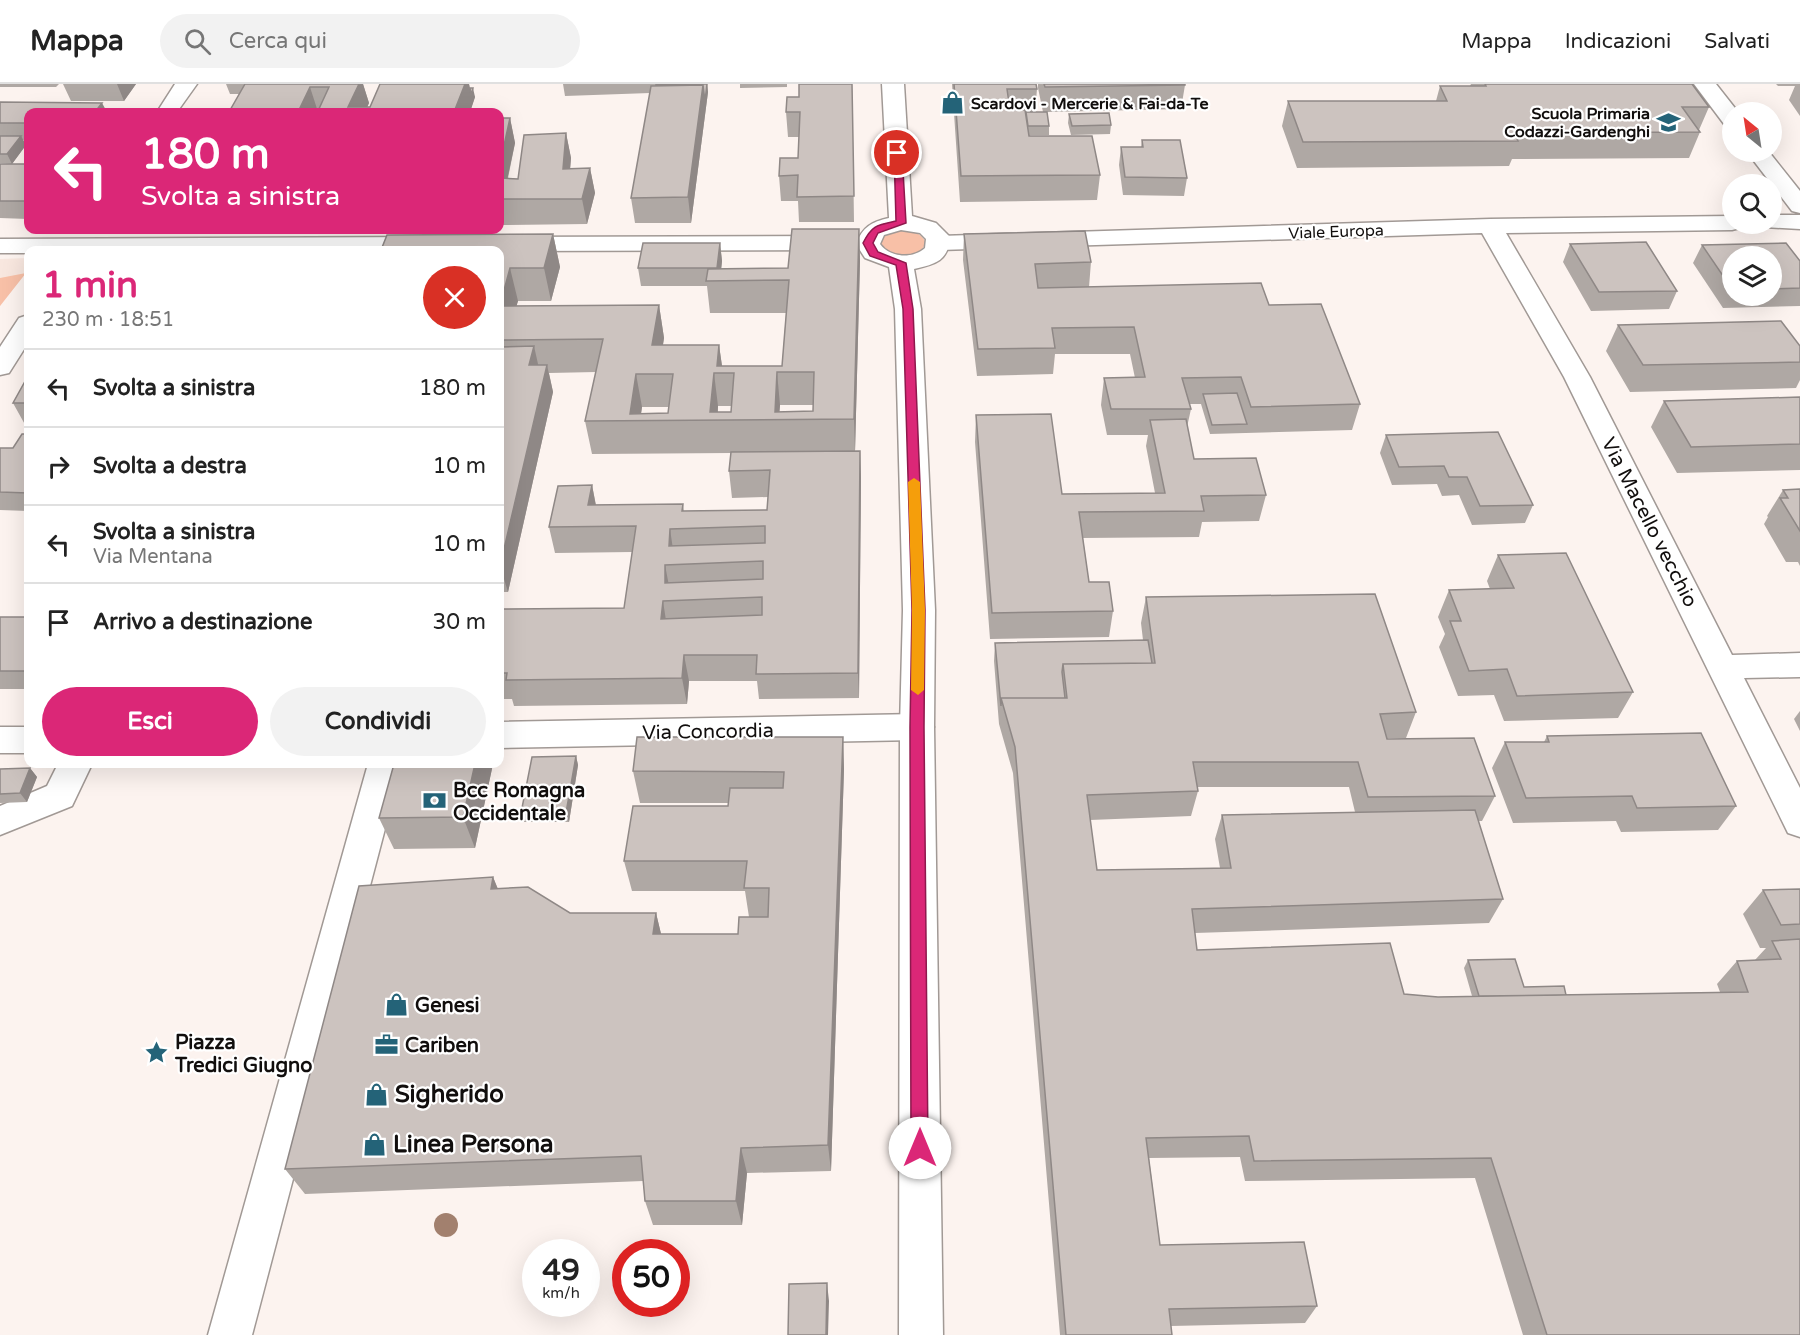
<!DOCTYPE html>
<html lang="it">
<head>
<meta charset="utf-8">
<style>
  body { margin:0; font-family:"Varela Round",sans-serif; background:#f2f2f2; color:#222; height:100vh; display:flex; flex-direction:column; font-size:22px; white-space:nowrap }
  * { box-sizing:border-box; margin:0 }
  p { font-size:20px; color:#767676 }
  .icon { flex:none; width:33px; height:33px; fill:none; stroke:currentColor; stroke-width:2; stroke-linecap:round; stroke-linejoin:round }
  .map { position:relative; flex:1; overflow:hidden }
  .details { position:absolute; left:24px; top:162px; width:480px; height:522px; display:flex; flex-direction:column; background:#fff; border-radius:12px; box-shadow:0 6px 24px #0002 }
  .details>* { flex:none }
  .guide { position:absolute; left:24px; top:24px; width:480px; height:126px; border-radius:12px; box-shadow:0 6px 24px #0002; background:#db2777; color:#fff; overflow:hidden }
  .needle { width:39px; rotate:330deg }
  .buttons { position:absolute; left:1722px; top:18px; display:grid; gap:12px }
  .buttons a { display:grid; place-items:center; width:60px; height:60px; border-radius:50%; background:#fff; box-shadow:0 6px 24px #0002; font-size:30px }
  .speed { position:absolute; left:522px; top:1155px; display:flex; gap:12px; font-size:30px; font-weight:700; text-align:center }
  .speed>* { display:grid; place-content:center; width:78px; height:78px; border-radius:50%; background:#fff; box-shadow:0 6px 24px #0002; line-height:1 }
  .speed small { font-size:15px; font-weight:400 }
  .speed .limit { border:9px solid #d22; background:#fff; color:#111 }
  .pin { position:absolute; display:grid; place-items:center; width:51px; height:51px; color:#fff; margin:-26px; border:3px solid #fff; border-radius:50%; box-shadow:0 2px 6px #0007 }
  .me { position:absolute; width:66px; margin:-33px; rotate:0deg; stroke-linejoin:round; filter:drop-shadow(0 0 4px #0008) }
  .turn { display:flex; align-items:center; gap:21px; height:126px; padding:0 18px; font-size:27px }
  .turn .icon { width:78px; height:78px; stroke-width:2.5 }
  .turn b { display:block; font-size:42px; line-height:51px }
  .round { display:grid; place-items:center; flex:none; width:63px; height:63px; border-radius:32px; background:#f2f2f2 }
  .headline { display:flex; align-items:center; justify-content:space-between; height:102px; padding:0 18px }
  h1 { font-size:36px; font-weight:800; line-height:45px; color:#db2777 }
  .action { display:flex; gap:12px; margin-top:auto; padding:12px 18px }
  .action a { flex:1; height:69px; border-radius:36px; background:#db2777; color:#fff; font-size:24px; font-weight:800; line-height:69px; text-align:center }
  .action a+a { background:#f2f2f2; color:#222 }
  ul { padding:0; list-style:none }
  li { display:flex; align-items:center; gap:18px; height:78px; padding:0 18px; border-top:2px solid #e0e0e0 }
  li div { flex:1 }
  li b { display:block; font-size:22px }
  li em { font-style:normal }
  header { display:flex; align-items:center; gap:36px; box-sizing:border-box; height:84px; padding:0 30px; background:#fff; border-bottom:2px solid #e0e0e0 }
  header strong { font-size:28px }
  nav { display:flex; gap:33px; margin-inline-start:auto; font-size:21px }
  .search { width:420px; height:54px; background:#f2f2f2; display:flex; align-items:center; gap:15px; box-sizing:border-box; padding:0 21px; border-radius:33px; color:#767676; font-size:22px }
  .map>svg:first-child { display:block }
  .built { fill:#f8e7df }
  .green { fill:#f8c0a7 }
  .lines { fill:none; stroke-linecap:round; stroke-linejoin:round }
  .minor-casing { stroke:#a19995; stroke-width:3 }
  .major-casing { stroke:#a19995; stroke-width:3 }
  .minor { fill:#fff; fill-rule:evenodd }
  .major { fill:#fff; fill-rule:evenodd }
  .tree { fill:#a2806e }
  .wall { fill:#afa8a4; fill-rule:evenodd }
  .shaded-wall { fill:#8f8886 }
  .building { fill:#ccc3bf; stroke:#8f8886; stroke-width:1.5; fill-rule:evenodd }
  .route { fill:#db2777; stroke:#8e194d; stroke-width:1.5 }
  .slow { fill:#f59e0b }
  .labels { text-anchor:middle; stroke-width:4.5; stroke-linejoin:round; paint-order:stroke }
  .far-poi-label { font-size:16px; font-weight:bold; fill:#110e0d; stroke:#fff; text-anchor:start }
  .far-street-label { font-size:16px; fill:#110e0d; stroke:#fff }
  .street-label { font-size:20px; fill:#110e0d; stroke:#fff }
  .poi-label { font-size:20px; font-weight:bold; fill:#110e0d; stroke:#fff; text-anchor:start }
  .near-poi-label { font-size:24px; font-weight:bold; fill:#110e0d; stroke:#fff; text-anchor:start }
</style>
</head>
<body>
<header>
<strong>Mappa</strong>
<div class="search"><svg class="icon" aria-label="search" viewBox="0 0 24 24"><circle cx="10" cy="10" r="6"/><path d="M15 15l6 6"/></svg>Cerca qui</div>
<nav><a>Mappa</a><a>Indicazioni</a><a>Salvati</a></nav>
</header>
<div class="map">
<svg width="1800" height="1251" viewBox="0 0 1800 1251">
  <rect width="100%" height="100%" fill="#fcf3ef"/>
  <path class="built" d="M28,174V185L0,222V175Z"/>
  <path class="green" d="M901,146C912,147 921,148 926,159C918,176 896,173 882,165L879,159L882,153Z
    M26,189L0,222V194Z"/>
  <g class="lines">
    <defs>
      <path id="minor" d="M175,0H197L177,28H157Z
        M1694,0H1716L1738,28H1732V41L1724,40Z
        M1747,68H1769L1800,107V129L1792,127Z
        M1772,131H1800V145L1764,143L1761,140H1772Z
        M1732,132V140H1744L1740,144L1732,146L1506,149L1590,293L1732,571L1800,569V593L1744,594L1800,704V753L1788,749L1564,293L1482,149L940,166L931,164L928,159L931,154L940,152L1490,135Z
        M836,152L845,154L848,159L845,164L836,166L509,167L500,165L497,160L500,155L509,153Z
        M428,153L437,155L440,160L437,165L28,166V169H0V155Z
        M28,231V259L9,289L0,291V263L19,234Z
        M917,630L929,634L934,643L929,652L917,656L500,664V638Z
        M0,643H28V669H0Z
        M58,680H92L72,722L0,751V722L47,702Z
        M368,680H402L252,1251H208Z"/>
      <path id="major" d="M882,0H904L912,132L936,139L950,153C948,177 936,180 914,185L921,225L935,526L934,643L943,1251H899L900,643L903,526L895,225L889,183L865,174L856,160C863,143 871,138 889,134ZM901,146L920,149L926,155L925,164C913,175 890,174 880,160L884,151Z"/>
    </defs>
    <use href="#minor" class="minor-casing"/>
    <use href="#major" class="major-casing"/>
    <use href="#minor" class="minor"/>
    <use href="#major" class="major"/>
  </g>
  <circle class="tree" cx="446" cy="1141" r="12"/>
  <path class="wall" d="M0,0H59L56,3H0Z
    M63,0H136L124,17H71Z
    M226,0H363L369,19L367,23H370L380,0H469L470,4L475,13L470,28H318L239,10H230Z
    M563,0H707L708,8L691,139H635L631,114L650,9L565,12Z
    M740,0H787V3L740,4Z
    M852,0L854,138H799L798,117H781L779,92L798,74L799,53H788L786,28L799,13Z
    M952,0H1036L1037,5L1035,28H1043L1038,4V0L1185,1L1181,25L1047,28L1049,42V51H1029L1100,91L1097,116L960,118Z
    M1471,0H1692L1709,23L1699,46L1700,48L1689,74L1512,75L1509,82L1297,84L1282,42L1288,17H1436L1440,2H1470Z
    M1776,0H1800V32L1789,16L1795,2H1778Z
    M0,18L28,28V56H23L26,61L12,80L0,79Z
    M1069,30L1111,41L1110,50L1071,51L1068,39Z
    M500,34H510L515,59L508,94L518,95L566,49L571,74L570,85L590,84L595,109L587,140L500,141Z
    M1142,56L1187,94L1184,112L1123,111L1119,81L1121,63H1141Z
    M0,80H28V135L0,134Z
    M792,145H859L860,177L855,367H860L861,394L859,614L759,615L757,597H689L687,620L514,622L512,615H500V525L624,524L632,468L555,469L549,443L558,402L592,401L596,421L683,420L684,427L767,426L768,413L732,414L729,387L731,369L592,370L585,337L596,288L549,289L553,308L508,508H500V166H381L387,151L553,150L560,183L551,217H518L516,222L659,221L664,254L663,261H719L722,282H782L786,229H710L707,202H641L638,184L643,159H720L722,177L721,185L788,184ZM780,321H813V327L779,328ZM718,322H731V328H718ZM642,323H669L668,329L641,330Z
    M964,150L1091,178L1089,203L1269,221L1360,320L1352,346L1210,350L1201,320H1189L1191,325L1187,343L1194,375L1266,411L1259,437L1202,438L1199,453L1083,454L1089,498L1113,527L1109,553L990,555L975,358L976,331L1062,410L1155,409L1146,362L1148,351H1107L1101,321L1104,294H1135L1130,270H1055L1053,290L977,292L963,176Z
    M1786,159L1800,177V222L1723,224L1693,179L1702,161ZM1732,172H1772V212H1732Z
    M1570,160L1677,207L1669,225L1591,227L1563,178Z
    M1618,241L1800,262V296L1796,304L1630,308L1606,267Z
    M28,292V346L13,319Z
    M1800,313V386L1677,389L1651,343L1664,317Z
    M28,350V427L0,426V364H13Z
    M1386,351L1533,421L1525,439L1472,441L1459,411L1442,412L1437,400L1392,401L1380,369Z
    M1800,405V482L1798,478H1786L1764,440L1768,433L1767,432L1783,406Z
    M1498,471L1633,608L1618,634L1504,637L1494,611L1458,612L1439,563L1445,550L1438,533L1449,506L1490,505L1487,497Z
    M1146,513L1416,628L1406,654H1387L1495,712L1482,737H1478L1503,815L1489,839L1195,849L1197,866L1404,910L1438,913L1472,912L1464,884L1468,876L1524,903L1566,911L1720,908L1717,900L1737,877L1755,876L1766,864H1760L1743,830L1763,806L1800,805V1251H1523L1475,1094L1245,1097L1240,1073L1149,1074L1160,1161L1317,1222L1305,1239L1171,1242L1172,1251H1060L1013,689L999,640L994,577L995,559L1143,556L1141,539ZM1197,703H1349L1355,728L1222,731L1215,755L1220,784L1097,786L1090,736L1191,732L1198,707Z
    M0,533H28V605H0Z
    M1800,627V647L1794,635Z
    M1547,652L1736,722L1718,746L1621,748L1616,737L1513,739L1492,684L1505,658H1544Z
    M843,653L844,685L831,1087L747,1089L742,1141H653L645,1117L643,1097L305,1110L285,1085L493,793L498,805L570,829H656L661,850H738L749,833L745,807H632L624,777L728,722L729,719H640L633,687Z
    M576,672L578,681L569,738H524L521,729Z
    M493,680L475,764L394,765L379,734Z
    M30,684L37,693L27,718L0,719V685Z"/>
  <path class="shaded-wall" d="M117,0H136L124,17Z
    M359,0H363L369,19L365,28L348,23Z
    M465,0H469L471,11L473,4L475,13L470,28H454Z
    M707,0L708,8L691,139L688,113L703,1Z
    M310,3L318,28H298Z
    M102,19L107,28H95Z
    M510,34L515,59L503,115L500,108V80Z
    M566,49L571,74L568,111L563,85Z
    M21,52L26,61L12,80L7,70Z
    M590,84L595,109L587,140L582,115Z
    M859,145L860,177L855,368L854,335Z
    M553,150L560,183L551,217L544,184Z
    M720,159L722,177L720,197H718L717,184Z
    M510,184L518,217L507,255L500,221Z
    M659,221L664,254L658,290L652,261Z
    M719,261L723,289L717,282Z
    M534,262L540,289L529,281Z
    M547,281L553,308L508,508L500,482Z
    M777,288L780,321L779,336L775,328Z
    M714,289L718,322L717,336L710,328Z
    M636,290L642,323L640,336L630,330Z
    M860,367L861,394L859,614L858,589Z
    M592,401L597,428L588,421Z
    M670,445L674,472L669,462Z
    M665,481L670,507L665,499Z
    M663,517L667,543L661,535Z
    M684,571L689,597L687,620L682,594Z
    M843,653L844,685L831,1087L828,1061Z
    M576,672L578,681L569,738L566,729Z
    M475,680H493L475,764L463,733Z
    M30,684L37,693L27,718L20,709Z
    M493,793L505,823L491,805Z
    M656,829L663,858L653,850Z
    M741,1064L747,1089L742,1141L736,1117Z
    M827,1199L829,1217L828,1251H826Z"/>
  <path class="building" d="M245,0H359L348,23H370L380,0H465L454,28H344L345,27H318L329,3H310L298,28H229Z
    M656,0H707L705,17L703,1H656Z
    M799,0H852L854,112L797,113L798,91L779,92L780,74H798L800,28H786L787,13H799Z
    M954,0H1036L1037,5H1007L1010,26H1025L1029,52H1092L1100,91L961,92Z
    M1044,0H1185V1L1045,3Z
    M1485,0H1692L1709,23H1682L1700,48L1514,49L1518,57L1303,58L1288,17H1447L1440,2H1486Z
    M703,1L688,113L631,114L651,2Z
    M470,4H473L471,11Z
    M0,18L102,19L95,28H28V39H0Z
    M1026,28H1047L1049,42H1028Z
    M1109,29L1111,41L1072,42L1069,30Z
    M500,34H510L500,80Z
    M566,49L563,85L590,84L582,115H500V94L518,95L524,51Z
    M0,52H21L7,70H0Z
    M1142,56H1180L1187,94L1125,93L1121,63H1143Z
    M0,80H28V117H0Z
    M792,145H859L854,335L585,337L603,255L500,256V222L659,221L652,261H719L717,282H782L789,196L706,197L708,185L788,184ZM777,288H814L813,327L775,328ZM714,289H734L731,328H710ZM636,290H673L668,329L630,330Z
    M1085,147L1091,178L1035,180L1038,204L1261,199L1269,221L1321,220L1360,320L1251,323L1241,293L1182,294L1191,325H1111L1104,294L1145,293L1134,243L1052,244L1055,264L978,265L964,150Z
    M553,150L544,184H510L500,221V166H381L387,151Z
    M1646,158L1677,207L1599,208L1570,160Z
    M643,159H720L717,184H638Z
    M1786,159L1800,177V204L1772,205V172H1732V205L1702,161Z
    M1781,237L1800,262V278L1643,281L1618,241Z
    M534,262L529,281H547L500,482V263Z
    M28,292V319H13Z
    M1237,309L1247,340L1212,341L1203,310Z
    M1800,313V360L1691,363L1664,317Z
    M1051,330L1062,410L1165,409L1150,336L1186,335L1194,375L1256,374L1266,411L1201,412L1204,427L1079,428L1089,498H1109L1113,527L992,529L976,331Z
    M1498,348L1533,421L1480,422L1467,393H1449L1444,382L1399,383L1386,351Z
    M22,350H28V409L0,408V364H13Z
    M860,367L858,589L756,590L757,571H684L682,594L506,596L507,589H500V525L624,524L636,442L549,443L558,402L592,401L588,421L683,420L682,427L767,426L770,386L729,387L731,368ZM765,442V459L669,462L670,445ZM763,477V495L665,499V481ZM762,513V531L661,535L663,517Z
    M1800,405V447L1780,414H1788L1783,406Z
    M1566,469L1633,608L1517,612L1507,585L1469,587L1450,537H1461L1449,506L1514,504L1498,471Z
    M1375,510L1416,628L1380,630L1387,655L1474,654L1495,712L1368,713L1358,678H1193L1198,707L1087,711L1097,786L1231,784L1222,731L1475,726L1503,815L1192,825L1197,866L1390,859L1404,910L1438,913L1748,908L1737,877L1781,875L1772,857L1800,855V1251H1547L1491,1074L1254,1077L1249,1052L1146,1054L1160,1161L1304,1158L1317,1222L1169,1225L1172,1251H1066L1015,663L1001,614H1067L1063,580L1155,579L1146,513Z
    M0,533H28V587H0Z
    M1148,556L1152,579L1063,580L1062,588L1065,614H1001V622L995,559Z
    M1701,649L1736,722L1637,724L1632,712L1526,714L1505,658H1549L1547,652Z
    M637,653H843L828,1061L741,1064L736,1117H645L641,1072L285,1085L359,802L493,793L491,805L528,803L570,829H656L653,850H738L739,833H768L769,804H744L747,777H624L633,722H728L730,704H783L784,688L633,687Z
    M576,672L566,729H521L532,673Z
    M394,680H475L463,733L379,734Z
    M30,684L20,709L0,710V685Z
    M1800,805V840L1781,841L1763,806Z
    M1515,875L1524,903L1564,902L1566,911L1479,912L1468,876Z
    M827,1199L826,1251H788L789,1200Z"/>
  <path class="route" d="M894,67L902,69L906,139L878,149L873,159L878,168L906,179L913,225L925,526L924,643L928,1064L926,1070L920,1072L914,1070L911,1064L910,643L912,526L903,225L896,181L870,172L863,159C872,141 877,141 896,137Z"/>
  <path class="slow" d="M914,394L920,398L925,526L924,606L918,611L911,606L912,526L908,398Z"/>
  <defs>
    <symbol id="shop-bare" viewBox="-9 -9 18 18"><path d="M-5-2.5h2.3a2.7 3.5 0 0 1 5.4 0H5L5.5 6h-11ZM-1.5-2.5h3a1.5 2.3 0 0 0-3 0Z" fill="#246378" stroke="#fff" stroke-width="2.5" paint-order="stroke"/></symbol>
    <symbol id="school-bare" viewBox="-9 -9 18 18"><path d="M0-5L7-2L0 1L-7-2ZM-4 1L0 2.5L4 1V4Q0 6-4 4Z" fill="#246378" stroke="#fff" stroke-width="2.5" paint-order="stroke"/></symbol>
    <symbol id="bank-bare" viewBox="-9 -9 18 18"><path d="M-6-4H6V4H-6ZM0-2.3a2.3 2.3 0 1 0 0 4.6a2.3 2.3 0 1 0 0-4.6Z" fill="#246378" stroke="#fff" stroke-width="2.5" paint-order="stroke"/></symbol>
    <symbol id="office-bare" viewBox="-9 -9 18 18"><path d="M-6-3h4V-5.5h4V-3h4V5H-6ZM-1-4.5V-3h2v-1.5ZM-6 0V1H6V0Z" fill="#246378" stroke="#fff" stroke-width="2.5" paint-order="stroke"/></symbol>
    <symbol id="sight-bare" viewBox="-9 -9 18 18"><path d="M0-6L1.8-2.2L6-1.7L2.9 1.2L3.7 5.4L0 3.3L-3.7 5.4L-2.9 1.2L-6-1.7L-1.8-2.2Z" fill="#246378" stroke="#fff" stroke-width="2.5" paint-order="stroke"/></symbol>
  </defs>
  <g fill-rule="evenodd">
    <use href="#shop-bare" x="936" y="2" width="33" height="33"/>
    <use href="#school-bare" x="1652" y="22" width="33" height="33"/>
    <use href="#bank-bare" x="418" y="700" width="33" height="33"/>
    <use href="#shop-bare" x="380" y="904" width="33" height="33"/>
    <use href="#office-bare" x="370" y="944" width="33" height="33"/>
    <use href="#sight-bare" x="140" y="952" width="33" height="33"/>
    <use href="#shop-bare" x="360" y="994" width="33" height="33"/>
    <use href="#shop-bare" x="358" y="1044" width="33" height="33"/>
  </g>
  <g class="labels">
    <g class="far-poi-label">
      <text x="971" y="25">Scardovi - Mercerie &amp; Fai-da-Te</text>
      <text x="1650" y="35" text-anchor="end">Scuola Primaria<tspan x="1650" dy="18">Codazzi-Gardenghi</tspan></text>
    </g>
    <g class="far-street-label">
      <text transform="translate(1336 147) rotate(-2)" y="6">Viale Europa</text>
    </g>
    <g class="street-label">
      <text transform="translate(1650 438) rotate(63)" y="7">Via Macello vecchio</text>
      <text transform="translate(708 647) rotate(-1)" y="7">Via Concordia</text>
    </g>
    <g class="poi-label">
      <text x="453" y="713">Bcc Romagna<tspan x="453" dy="23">Occidentale</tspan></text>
      <text x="415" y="928">Genesi</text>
      <text x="175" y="965">Piazza<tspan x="175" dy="23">Tredici Giugno</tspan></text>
      <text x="405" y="968">Cariben</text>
    </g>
    <g class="near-poi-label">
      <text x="395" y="1018">Sigherido</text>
      <text x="393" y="1068">Linea Persona</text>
    </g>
  </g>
</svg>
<div class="buttons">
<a><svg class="needle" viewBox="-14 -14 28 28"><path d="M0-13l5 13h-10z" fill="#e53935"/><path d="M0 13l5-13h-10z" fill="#767676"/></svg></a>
<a><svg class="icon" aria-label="search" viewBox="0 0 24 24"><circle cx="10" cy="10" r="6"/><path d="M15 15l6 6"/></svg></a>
<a><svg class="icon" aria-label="layers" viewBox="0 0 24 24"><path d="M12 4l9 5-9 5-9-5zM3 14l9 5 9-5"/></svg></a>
</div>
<div class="speed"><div>49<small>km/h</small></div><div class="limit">50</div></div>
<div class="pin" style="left:897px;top:69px;background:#d93025"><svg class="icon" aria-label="arrive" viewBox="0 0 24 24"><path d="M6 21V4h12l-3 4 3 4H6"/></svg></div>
<svg class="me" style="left:920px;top:1064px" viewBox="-20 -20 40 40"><circle r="19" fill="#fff"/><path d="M0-13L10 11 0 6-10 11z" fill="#db2777"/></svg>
<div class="guide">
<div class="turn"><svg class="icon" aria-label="left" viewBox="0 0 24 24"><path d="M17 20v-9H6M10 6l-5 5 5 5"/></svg><div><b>180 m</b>Svolta a sinistra</div></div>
</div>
<section class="details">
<div class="headline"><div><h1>1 min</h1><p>230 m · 18:51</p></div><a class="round" style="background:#d93025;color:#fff"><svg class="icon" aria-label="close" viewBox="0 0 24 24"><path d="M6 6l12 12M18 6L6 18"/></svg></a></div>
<ul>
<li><svg class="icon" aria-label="left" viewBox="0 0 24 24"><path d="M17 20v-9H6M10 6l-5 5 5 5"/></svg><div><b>Svolta a sinistra</b></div><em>180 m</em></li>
<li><svg class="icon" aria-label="right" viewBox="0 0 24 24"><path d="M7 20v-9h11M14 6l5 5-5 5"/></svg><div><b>Svolta a destra</b></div><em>10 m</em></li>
<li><svg class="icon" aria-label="left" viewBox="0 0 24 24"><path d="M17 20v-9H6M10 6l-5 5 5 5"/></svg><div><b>Svolta a sinistra</b><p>Via Mentana</p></div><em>10 m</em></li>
<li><svg class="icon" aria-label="arrive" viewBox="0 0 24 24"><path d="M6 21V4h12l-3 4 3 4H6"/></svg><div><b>Arrivo a destinazione</b></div><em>30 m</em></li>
</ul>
<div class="action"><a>Esci</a><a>Condividi</a></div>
</section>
</div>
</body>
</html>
